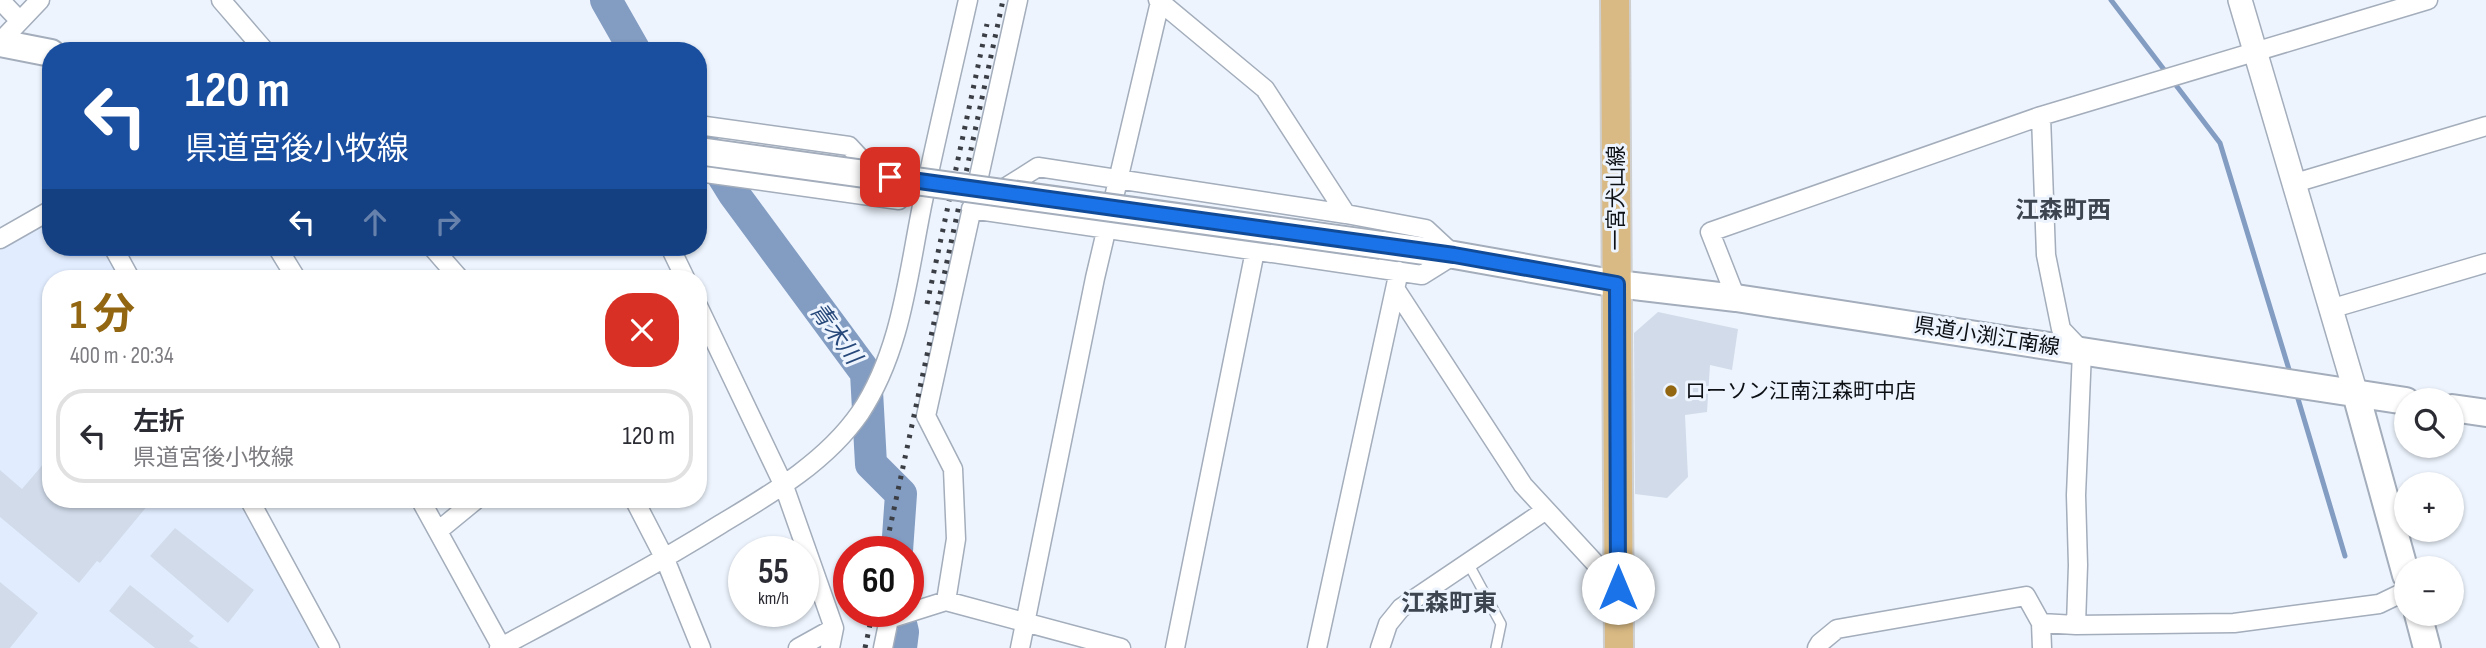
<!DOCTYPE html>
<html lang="ja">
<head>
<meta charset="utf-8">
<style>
  body { margin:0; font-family:"Sofia Sans Condensed","Noto Sans JP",sans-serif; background:#f2f2f3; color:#2b2b33; height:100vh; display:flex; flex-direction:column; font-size:26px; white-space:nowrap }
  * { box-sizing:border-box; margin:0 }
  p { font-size:23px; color:#7c7c81 }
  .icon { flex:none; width:38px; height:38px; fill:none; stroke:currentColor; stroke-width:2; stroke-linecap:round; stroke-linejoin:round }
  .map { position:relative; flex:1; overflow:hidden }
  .panel { position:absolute; left:42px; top:270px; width:665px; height:238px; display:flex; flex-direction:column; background:#fff; border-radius:28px; box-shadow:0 2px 5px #0004 }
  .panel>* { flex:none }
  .hud { position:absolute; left:42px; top:42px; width:665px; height:214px; border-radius:28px; box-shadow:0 2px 5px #0004; background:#1a4fa0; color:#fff; overflow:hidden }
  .buttons { position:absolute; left:2394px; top:388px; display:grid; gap:14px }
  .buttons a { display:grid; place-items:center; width:70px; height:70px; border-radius:50%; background:#fff; box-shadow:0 2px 5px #0004; font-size:35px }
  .speed { position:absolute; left:728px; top:536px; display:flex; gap:14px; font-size:35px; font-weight:700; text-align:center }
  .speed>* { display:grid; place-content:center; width:91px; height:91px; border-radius:50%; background:#fff; box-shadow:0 2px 5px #0004; line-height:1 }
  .speed small { font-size:18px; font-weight:400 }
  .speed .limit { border:10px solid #d22; background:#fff; color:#111 }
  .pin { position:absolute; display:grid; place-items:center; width:60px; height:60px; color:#fff; margin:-30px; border-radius:14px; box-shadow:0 4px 10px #0006 }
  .me { position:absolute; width:77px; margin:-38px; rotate:0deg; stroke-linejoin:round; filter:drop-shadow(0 0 5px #0008) }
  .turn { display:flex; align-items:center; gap:24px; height:147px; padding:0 28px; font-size:32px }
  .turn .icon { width:91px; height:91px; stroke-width:2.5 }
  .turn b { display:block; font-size:49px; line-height:60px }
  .lanes { display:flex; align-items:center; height:66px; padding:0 28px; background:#0003; justify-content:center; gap:35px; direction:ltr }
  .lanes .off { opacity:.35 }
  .round { display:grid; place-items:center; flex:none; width:74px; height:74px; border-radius:28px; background:#f2f2f3 }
  .overview { display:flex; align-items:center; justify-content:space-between; height:119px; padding:0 28px }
  h1 { font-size:42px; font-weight:700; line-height:52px; color:#936712 }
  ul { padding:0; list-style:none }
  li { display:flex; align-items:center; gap:21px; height:94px; margin:0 14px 10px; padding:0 14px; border:4px solid #e1e1e2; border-radius:28px }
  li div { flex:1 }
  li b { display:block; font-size:26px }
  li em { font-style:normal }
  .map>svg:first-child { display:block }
  .built { fill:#e1edff }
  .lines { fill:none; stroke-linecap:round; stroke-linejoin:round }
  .stream { stroke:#839cc2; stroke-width:5 }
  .river { stroke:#839cc2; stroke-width:32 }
  .building { fill:#d1dbea }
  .service-casing { stroke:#a3adbb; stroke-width:12 }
  .minor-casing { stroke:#a3adbb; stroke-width:21 }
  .tertiary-casing { stroke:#a3adbb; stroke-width:26 }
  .secondary-casing { stroke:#a3adbb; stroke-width:30 }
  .primary-casing { stroke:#cfcfd0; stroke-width:32 }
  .service { stroke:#fff; stroke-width:9 }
  .minor { stroke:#fff; stroke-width:18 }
  .tertiary { stroke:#fff; stroke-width:23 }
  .secondary { stroke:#fff; stroke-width:26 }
  .primary { stroke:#d9ba84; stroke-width:28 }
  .rail { stroke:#3b3f45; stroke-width:5; stroke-dasharray:3.5 7; stroke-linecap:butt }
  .secondary-bridge-casing { stroke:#a3adbb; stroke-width:30; stroke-linecap:butt }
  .secondary-bridge { stroke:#fff; stroke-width:26 }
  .route-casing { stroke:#114b97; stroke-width:18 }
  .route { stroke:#1a73e8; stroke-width:12 }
  .poi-dot { fill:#936712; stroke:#edf4fd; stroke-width:2.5 }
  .labels { text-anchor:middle; stroke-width:6; stroke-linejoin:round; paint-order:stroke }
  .street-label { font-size:21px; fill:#0d1116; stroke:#edf4fd }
  .poi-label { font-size:21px; fill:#0d1116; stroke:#edf4fd; text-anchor:start }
  .water-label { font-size:23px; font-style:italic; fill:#27487a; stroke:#edf4fd }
  .quarter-label { font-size:24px; font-weight:bold; fill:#3d4551; stroke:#edf4fd }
</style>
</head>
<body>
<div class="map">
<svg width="2486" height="648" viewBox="0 0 2486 648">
  <rect width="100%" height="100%" fill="#edf4fd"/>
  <path class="built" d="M51,221V247H103L120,278H51V499H238L318,648H0V250Z"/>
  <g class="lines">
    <path class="stream" d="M2111,0L2220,143L2291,376
      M2296,392L2345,556"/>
    <path class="river" d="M606,0L635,51
      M698,136L734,194L866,373L871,464L901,494L897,551
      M898,611L903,632L901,648"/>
  </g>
  <path class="building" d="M1658,312L1738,329L1732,370L1710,365L1707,412L1685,415L1688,477L1667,498L1635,494L1634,333Z
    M51,455V499H153L100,563L97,561L79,583L0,517V470L22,489Z
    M175,528L254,590L228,623L150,556Z
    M0,582L38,613L10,648H0Z
    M130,585L194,636L189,641L199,648H155L109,611Z"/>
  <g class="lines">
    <defs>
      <path id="service" d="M1468,563L1501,624L1496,648"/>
      <path id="minor" d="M0,0L20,21
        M221,0L265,51
        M1018,0L926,416L953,469L956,539L946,601L1121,648
        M1158,0L1265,89L1346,214
        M0,42L40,0
        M2041,116L2046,255L2061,329L2082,351L2076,495L2078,565L2076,625
        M698,125L849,146L899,200L698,172
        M1038,167L1346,214L1426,229L1454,255L1422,275L971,209Z
        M2295,183L2486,126
        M0,239L51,210
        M113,247L130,278
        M277,247L296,278
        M432,247L459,278
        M670,247L685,278
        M1396,290L1523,485L1618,588
        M1736,298L1710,232L2041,116L2428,0
        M698,306L784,486L834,628L830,648
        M2330,309L2486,263
        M249,499L330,648
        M420,499L502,648
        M634,499L665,559L701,648
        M438,531L477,499
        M2041,623L2076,625L2234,623L2379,604L2406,591
        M499,648C574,608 649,569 721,524C771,494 826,462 860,413C902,350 908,273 923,201C937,134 953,67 968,0
        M798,648L834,628
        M883,648L889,619L946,601
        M1020,648L1095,278L1160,2
        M1175,648L1255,251
        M1317,648L1399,271
        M1380,648L1388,624L1401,608L1546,510
        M1817,648L1820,643L1837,629L2026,596L2041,623L2042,648"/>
      <path id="tertiary" d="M2240,0L2356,394"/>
      <path id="secondary" d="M0,43L51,53
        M1381,245L1454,255L1617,284L1736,298L2406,401
        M2356,394L2406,575
        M2452,408L2486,413
        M2418,614L2427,648"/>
      <path id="primary" d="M1615,0L1619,648"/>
    </defs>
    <use href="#service" class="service-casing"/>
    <use href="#minor" class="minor-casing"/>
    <use href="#tertiary" class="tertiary-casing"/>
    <use href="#secondary" class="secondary-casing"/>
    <use href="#primary" class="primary-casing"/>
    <use href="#service" class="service"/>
    <use href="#minor" class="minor"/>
    <use href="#tertiary" class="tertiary"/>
    <use href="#secondary" class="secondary"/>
    <use href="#primary" class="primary"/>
    <path class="rail" d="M927,304L987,24
      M885,551L1003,0
      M865,648L873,611"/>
    <defs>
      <path id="secondary-bridge" d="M698,151L1381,245"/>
    </defs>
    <use href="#secondary-bridge" class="secondary-bridge-casing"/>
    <use href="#secondary-bridge" class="secondary-bridge"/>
  </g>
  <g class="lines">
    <defs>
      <path id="route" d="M890,177L1454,255L1617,284L1618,588"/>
    </defs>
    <use href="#route" class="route-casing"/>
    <use href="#route" class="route"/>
  </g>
  <circle class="poi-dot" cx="1671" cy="391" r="7"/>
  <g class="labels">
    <g class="street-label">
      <text transform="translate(1616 198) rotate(-90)" y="7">一宮犬山線</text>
      <text transform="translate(1987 336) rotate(9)" y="7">県道小渕江南線</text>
    </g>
    <g class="poi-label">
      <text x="1685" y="398">ローソン江南江森町中店</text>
    </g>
    <g class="water-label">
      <text transform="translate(836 333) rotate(54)" y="8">青木川</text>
    </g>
    <g class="quarter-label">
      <text x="2063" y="218">江森町西</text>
      <text x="1449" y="611">江森町東</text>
    </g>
  </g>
</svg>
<div class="buttons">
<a><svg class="icon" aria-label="search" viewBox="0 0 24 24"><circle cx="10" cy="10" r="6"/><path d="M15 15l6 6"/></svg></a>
<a>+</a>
<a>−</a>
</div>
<div class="speed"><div>55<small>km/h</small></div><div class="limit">60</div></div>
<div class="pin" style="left:890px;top:177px;background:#d93025"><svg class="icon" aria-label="arrive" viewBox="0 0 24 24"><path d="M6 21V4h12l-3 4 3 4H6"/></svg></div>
<svg class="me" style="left:1618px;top:588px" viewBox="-20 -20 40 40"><circle r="19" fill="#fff"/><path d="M0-13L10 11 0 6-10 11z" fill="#1a73e8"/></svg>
<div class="hud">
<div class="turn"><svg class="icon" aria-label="left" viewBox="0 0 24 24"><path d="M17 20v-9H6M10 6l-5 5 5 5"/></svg><div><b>120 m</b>県道宮後小牧線</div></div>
<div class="lanes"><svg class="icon" aria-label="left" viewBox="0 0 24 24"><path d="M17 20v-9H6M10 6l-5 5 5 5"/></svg><svg class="icon off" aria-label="ahead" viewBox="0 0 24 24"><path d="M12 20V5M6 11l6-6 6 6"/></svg><svg class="icon off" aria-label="right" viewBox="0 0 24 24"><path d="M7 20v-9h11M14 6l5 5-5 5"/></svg></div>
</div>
<section class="panel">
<div class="overview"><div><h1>1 分</h1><p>400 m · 20:34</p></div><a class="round" style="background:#d93025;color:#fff"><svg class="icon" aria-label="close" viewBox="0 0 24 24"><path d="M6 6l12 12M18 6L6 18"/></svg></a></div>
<ul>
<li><svg class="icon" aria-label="left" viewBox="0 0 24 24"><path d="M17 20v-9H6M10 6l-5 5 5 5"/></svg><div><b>左折</b><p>県道宮後小牧線</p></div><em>120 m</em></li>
</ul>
</section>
</div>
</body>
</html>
